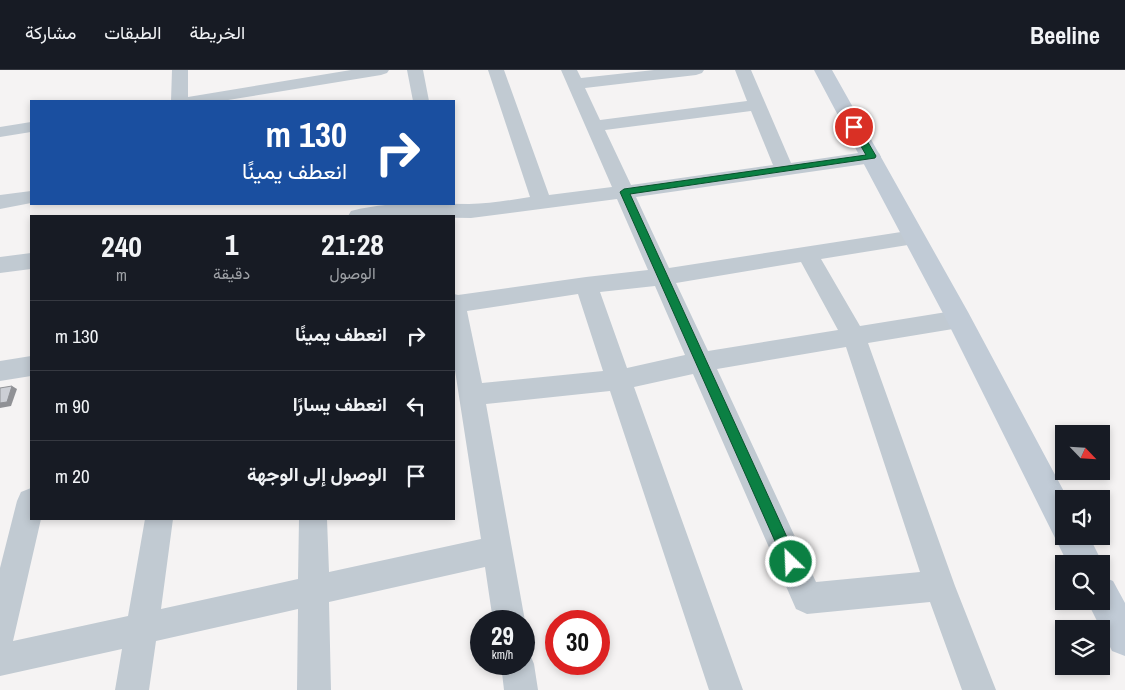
<!DOCTYPE html>
<html lang="ar">
<head>
<meta charset="utf-8">
<style>
  body { margin:0; font-family:"Archivo Narrow",Vazirmatn,sans-serif; background:#20242c; color:#f1f3f6; direction:rtl; height:100vh; display:flex; flex-direction:column; font-size:19px; white-space:nowrap }
  * { box-sizing:border-box; margin:0 }
  p { font-size:16px; color:#9ea1a6 }
  .icon { flex:none; width:28px; height:28px; fill:none; stroke:currentColor; stroke-width:2; stroke-linecap:round; stroke-linejoin:round }
  .map { position:relative; flex:1; overflow:hidden; direction:ltr }
  .details { position:absolute; left:30px; top:145px; width:425px; height:305px; display:flex; flex-direction:column; background:#171b24; border-radius:0px; box-shadow:0 2px 8px #0003; direction:rtl }
  .details>* { flex:none }
  .guide { position:absolute; left:30px; top:30px; width:425px; height:105px; border-radius:0px; box-shadow:0 2px 8px #0003; direction:rtl; background:#1a4fa0; color:#fff; overflow:hidden }
  .needle { width:32px; rotate:115deg }
  .controls { position:absolute; left:1055px; top:355px; display:grid; gap:10px }
  .controls a { display:grid; place-items:center; width:55px; height:55px; border-radius:0px; background:#171b24; box-shadow:0 2px 8px #0003; font-size:25px }
  .speed { position:absolute; left:470px; top:540px; display:flex; gap:10px; font-size:25px; font-weight:700; text-align:center }
  .speed>* { display:grid; place-content:center; width:65px; height:65px; border-radius:50%; background:#171b24; box-shadow:0 2px 8px #0003; line-height:1 }
  .speed small { font-size:12px; font-weight:400 }
  .speed .limit { border:8px solid #d22; background:#fff; color:#111 }
  .pin { position:absolute; display:grid; place-items:center; width:42px; height:42px; color:#fff; margin:-21px; border:2px solid #fff; border-radius:50%; box-shadow:0 1px 5px #0007 }
  .me { position:absolute; width:55px; margin:-28px; rotate:336deg; stroke-linejoin:round; filter:drop-shadow(0 0 4px #0008) }
  .turn { display:flex; align-items:center; gap:18px; height:105px; padding:0 25px; font-size:22px }
  .turn .icon { width:65px; height:65px; stroke-width:2.5 }
  .turn b { display:block; font-size:35px; line-height:42px }
  .eta { display:flex; justify-content:space-evenly; align-items:center; height:85px; text-align:center }
  .eta b { font-size:30px; font-weight:700; line-height:35px }
  ul { padding:0; list-style:none }
  li { display:flex; align-items:center; gap:15px; height:70px; padding:0 25px; border-top:1px solid #363941 }
  li div { flex:1 }
  li b { display:block; font-size:19px }
  li em { font-style:normal }
  header { display:flex; align-items:center; gap:30px; box-sizing:border-box; height:70px; padding:0 25px; background:#171b24; border-bottom:1px solid #363941 }
  header strong { font-size:24px }
  nav { display:flex; gap:28px; margin-inline-start:auto; font-size:18px }
  .map>svg:first-child { display:block }
  .lines { fill:none; stroke-linecap:round; stroke-linejoin:round }
  .street { fill:#c1cad2; fill-rule:evenodd }
  .secondary { fill:#c1cbd6; fill-rule:evenodd }
  .shaded-wall { fill:#909195 }
  .building { fill:#cdcfd5; stroke:#909195 }
  .route { fill:#0b8043; stroke:#07532c }
</style>
</head>
<body>
<header>
<strong>Beeline</strong>
<nav><a>الخريطة</a><a>الطبقات</a><a>مشاركة</a></nav>
</header>
<div class="map">
<svg width="1125" height="620" viewBox="0 0 1125 620">
  <rect width="100%" height="100%" fill="#f5f3f3"/>
  <g class="lines">
    <path class="street" d="M172,0H188V27L351,0H389L387,3L381,5L222,31H171Z
      M407,0H423L429,31H413Z
      M488,0H504L549,125L612,117L561,0H577L581,8L654,0H704L702,3L696,5L585,18L600,50L747,31L735,0H751L791,93L872,81L879,83L881,87L879,91L872,93L636,127L669,198L914,160L921,162L924,167L921,172L914,174L821,189L860,256L959,240L967,243L971,249L967,255L959,258L868,273L955,516L996,620H962L930,532L807,544L796,539L693,304L634,317L743,620H709L610,321L486,334L525,551L524,554V551H493L485,497L329,532L331,620H297L298,539L156,571L149,620H115L122,579L0,606V498L17,431L21,422L31,418V449H41L13,571L128,546L145,449H173L161,539L298,509L299,449H327L329,502L481,469L454,294V224L458,225L586,207L648,200L617,129L471,148L348,146L351,141C389,131 430,134 469,134C489,134 510,130 530,127ZM751,41L773,95L631,115L605,60ZM801,192L838,260L708,281L676,213ZM655,216L685,285L627,298L600,222ZM578,224L603,301L482,313L467,241ZM846,277L920,502L816,512L717,299Z
      M31,52V62L0,67V57Z
      M31,121V133L0,139V125Z
      M31,183V199L0,203V187Z
      M31,286V306L0,311V291Z
      M524,580L529,582L534,594L538,620H504L501,594H524Z"/>
    <path class="secondary" d="M814,0H832L968,242L1068,429H1064V466H1089L1103,494L1101,497V494H1068L946,249Z
      M1101,506L1113,511L1125,533V586L1112,581L1087,531H1101Z"/>
  </g>
  <path class="shaded-wall" d="M12,316L17,319L11,336L0,338V333Z"/>
  <path class="building" d="M12,316L7,332L0,333V318Z"/>
  <path class="route" d="M854,54L859,57L876,86L875,88L630,124L796,487L798,492L796,496L791,498L786,496L620,122L624,119L866,85L850,57Z"/>
</svg>
<div class="controls">
<a><svg class="needle" viewBox="-14 -14 28 28"><path d="M0-13l5 13h-10z" fill="#e53935"/><path d="M0 13l5-13h-10z" fill="#9ea1a6"/></svg></a>
<a><svg class="icon" aria-label="sound" viewBox="0 0 24 24"><path d="M4 9h4l5-4v14l-5-4H4zM17 9q2 3 0 6"/></svg></a>
<a><svg class="icon" aria-label="search" viewBox="0 0 24 24"><circle cx="10" cy="10" r="6"/><path d="M15 15l6 6"/></svg></a>
<a><svg class="icon" aria-label="layers" viewBox="0 0 24 24"><path d="M12 4l9 5-9 5-9-5zM3 14l9 5 9-5"/></svg></a>
</div>
<div class="speed"><div>29<small>km/h</small></div><div class="limit">30</div></div>
<div class="pin" style="left:854px;top:57px;background:#d93025"><svg class="icon" aria-label="arrive" viewBox="0 0 24 24"><path d="M6 21V4h12l-3 4 3 4H6"/></svg></div>
<svg class="me" style="left:791px;top:492px" viewBox="-20 -20 40 40"><circle r="17" fill="#0b8043" stroke="#fff" stroke-width="3"/><path d="M0-11L8 9 0 5-8 9z" fill="#fff"/></svg>
<div class="guide">
<div class="turn"><svg class="icon" aria-label="right" viewBox="0 0 24 24"><path d="M7 20v-9h11M14 6l5 5-5 5"/></svg><div><b>130 m</b>انعطف يمينًا</div></div>
</div>
<section class="details">
<div class="eta">
<div><b>21:28</b><p>الوصول</p></div>
<div><b>1</b><p>دقيقة</p></div>
<div><b>240</b><p>m</p></div>
</div>
<ul>
<li><svg class="icon" aria-label="right" viewBox="0 0 24 24"><path d="M7 20v-9h11M14 6l5 5-5 5"/></svg><div><b>انعطف يمينًا</b></div><em>130 m</em></li>
<li><svg class="icon" aria-label="left" viewBox="0 0 24 24"><path d="M17 20v-9H6M10 6l-5 5 5 5"/></svg><div><b>انعطف يسارًا</b></div><em>90 m</em></li>
<li><svg class="icon" aria-label="arrive" viewBox="0 0 24 24"><path d="M6 21V4h12l-3 4 3 4H6"/></svg><div><b>الوصول إلى الوجهة</b></div><em>20 m</em></li>
</ul>
</section>
</div>
</body>
</html>
